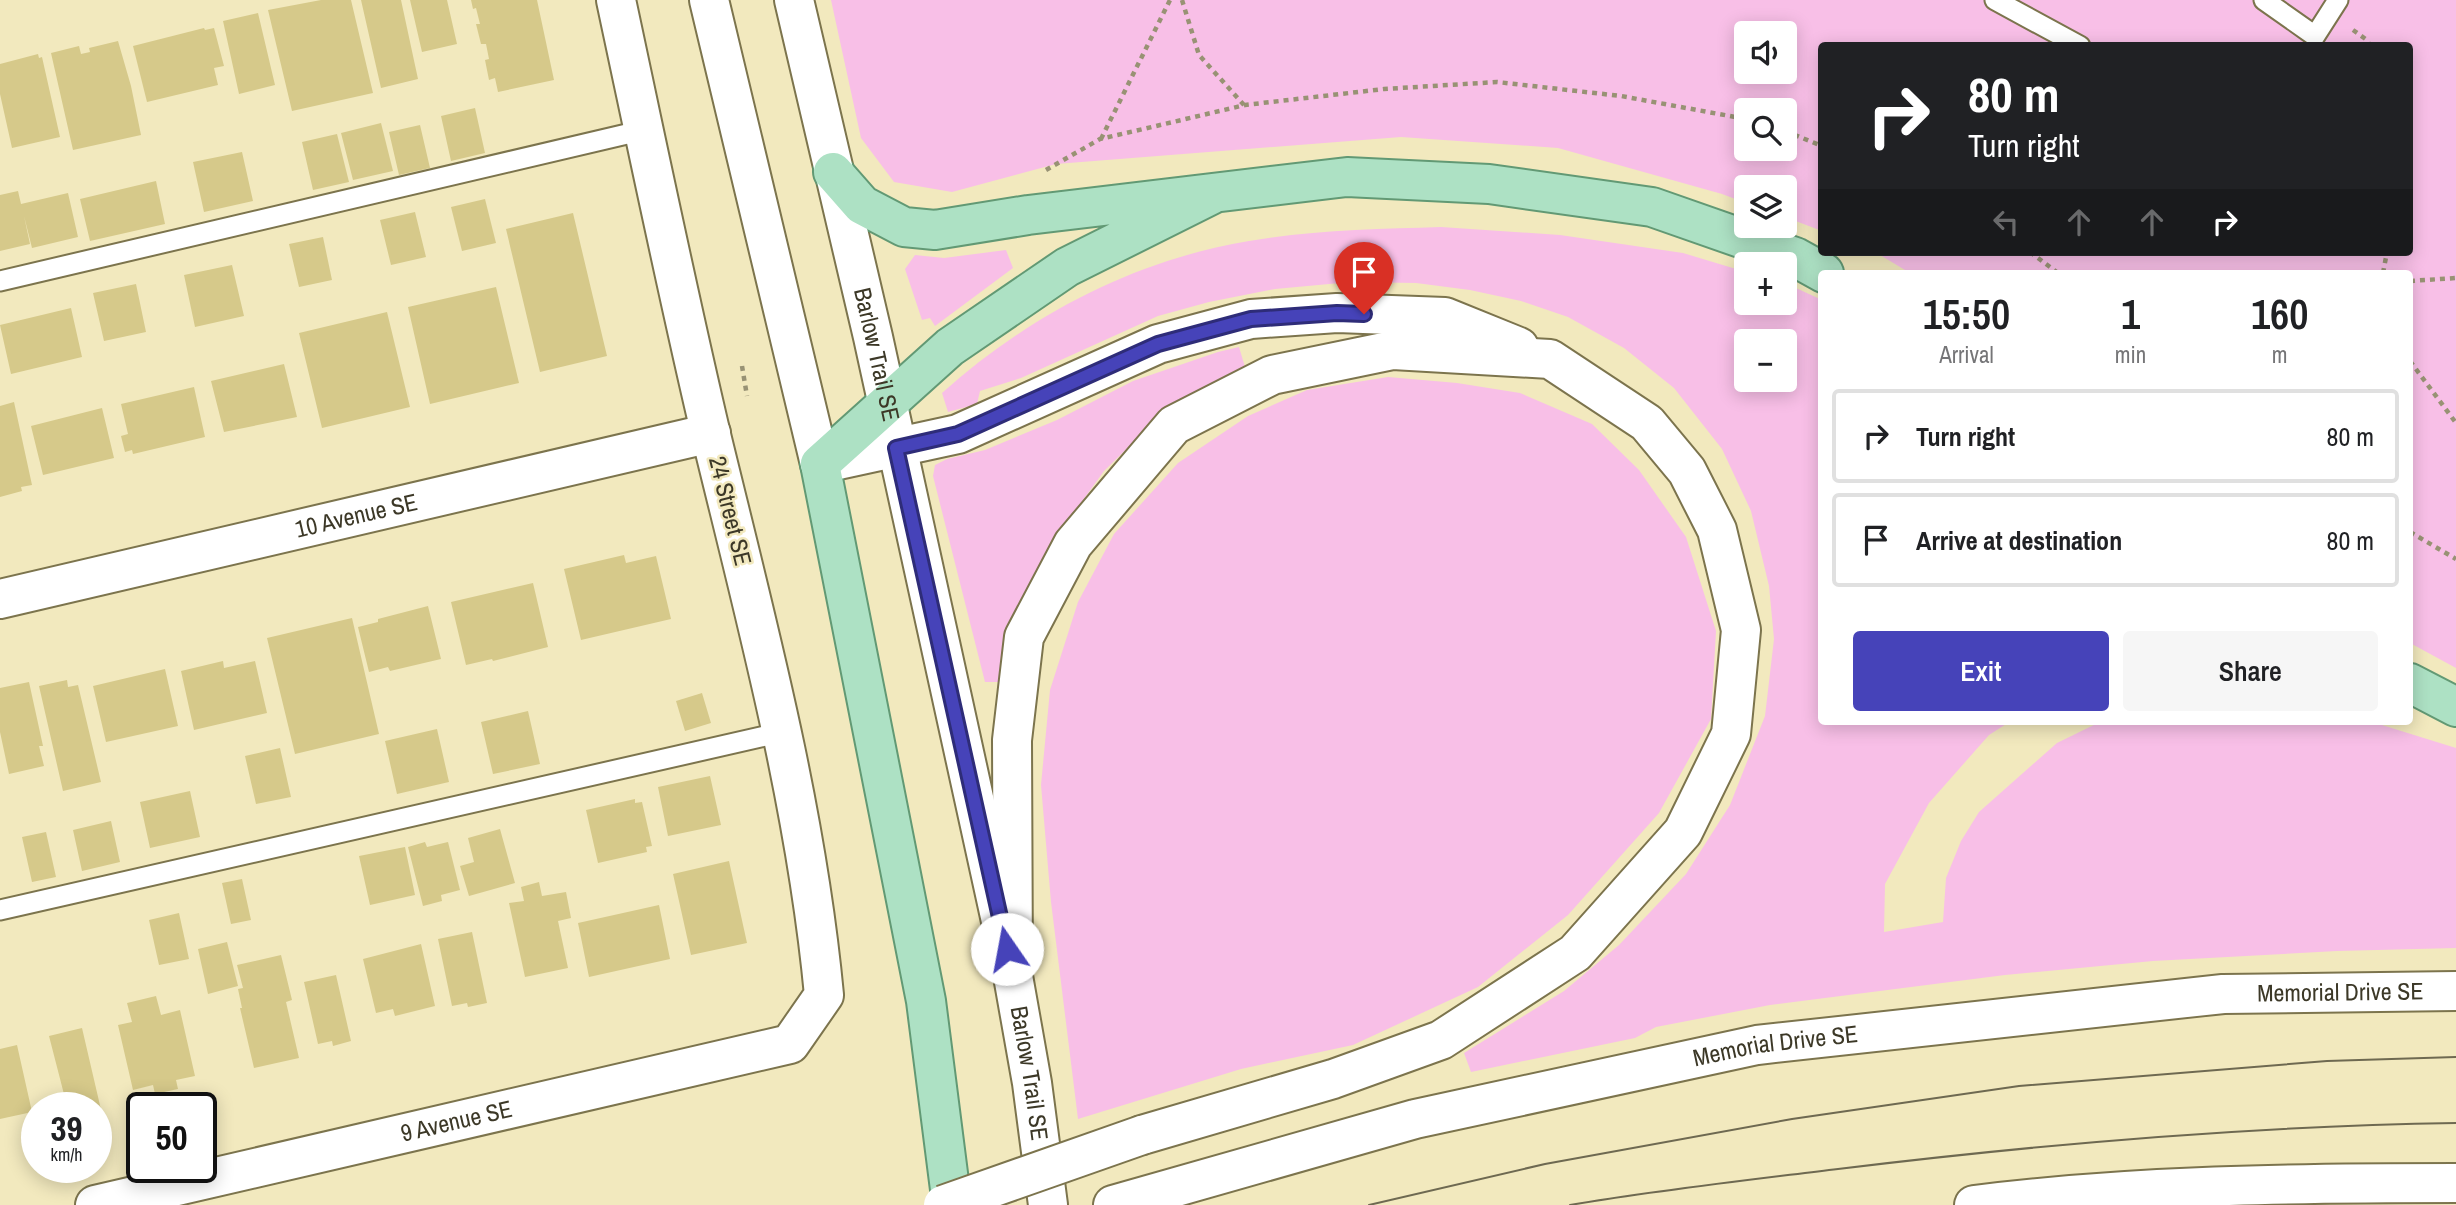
<!DOCTYPE html>
<html lang="en">
<head>
<meta charset="utf-8">
<style>
  body { margin:0; font-family:"Archivo Narrow",sans-serif; background:#f6f6f6; color:#202124; height:100vh; display:flex; flex-direction:column; font-size:26px; white-space:nowrap }
  * { box-sizing:border-box; margin:0 }
  p { font-size:23px; color:#757577 }
  .icon { flex:none; width:38px; height:38px; fill:none; stroke:currentColor; stroke-width:2; stroke-linecap:round; stroke-linejoin:round }
  .map { position:relative; flex:1; overflow:hidden }
  .details { position:absolute; left:1818px; top:270px; width:595px; height:455px; display:flex; flex-direction:column; background:#fff; border-radius:7px; box-shadow:0 4px 18px #0003 }
  .details>* { flex:none }
  .banner { position:absolute; left:1818px; top:42px; width:595px; height:214px; border-radius:7px; box-shadow:0 4px 18px #0003; background:#202124; color:#fff; overflow:hidden }
  .tools { position:absolute; left:1734px; top:21px; display:grid; gap:14px }
  .tools a { display:grid; place-items:center; width:63px; height:63px; border-radius:7px; background:#fff; box-shadow:0 4px 18px #0003; font-size:35px }
  .speed { position:absolute; left:21px; top:1092px; display:flex; gap:14px; font-size:35px; font-weight:700; text-align:center }
  .speed>* { display:grid; place-content:center; width:91px; height:91px; border-radius:50%; background:#fff; box-shadow:0 4px 18px #0003; line-height:1 }
  .speed small { font-size:18px; font-weight:400 }
  .speed .limit { border:4px solid #111; border-radius:10px; background:#fff; color:#111 }
  .pin { position:absolute; display:grid; place-items:center; width:60px; height:60px; color:#fff; margin:-72px -30px; border-radius:50% 50% 50% 0; rotate:-45deg; box-shadow:0 0 7px #0007 }
  .pin .icon { rotate:45deg }
  .me { position:absolute; width:77px; margin:-38px; rotate:348deg; stroke-linejoin:round; filter:drop-shadow(0 0 5px #0008) }
  .turn { display:flex; align-items:center; gap:24px; height:147px; padding:0 35px; font-size:32px }
  .turn .icon { width:91px; height:91px; stroke-width:2.5 }
  .turn b { display:block; font-size:49px; line-height:60px }
  .lanes { display:flex; align-items:center; height:66px; padding:0 35px; background:#0003; justify-content:center; gap:35px; direction:ltr }
  .lanes .off { opacity:.35 }
  .eta { display:flex; justify-content:space-evenly; align-items:center; height:119px; text-align:center }
  .eta b { font-size:42px; font-weight:600; line-height:49px }
  .button { display:flex; gap:14px; margin-top:auto; padding:14px 35px }
  .button a { flex:1; height:80px; border-radius:7px; background:#4643b9; color:#fff; font-size:28px; font-weight:600; line-height:80px; text-align:center }
  .button a+a { background:#f6f6f6; color:#202124 }
  ul { padding:0; list-style:none }
  li { display:flex; align-items:center; gap:21px; height:94px; margin:0 14px 10px; padding:0 21px; border:4px solid #e0e0e0; border-radius:7px }
  li div { flex:1 }
  li b { display:block; font-size:26px }
  li em { font-style:normal }
  .map>svg:first-child { display:block }
  .green { fill:#f8bfe7; fill-rule:evenodd }
  .building { fill:#d6c98a }
  .lines { fill:none; stroke-linecap:round; stroke-linejoin:round }
  .lane-casing { stroke:#7c744d; stroke-width:23 }
  .street-casing { stroke:#7c744d; stroke-width:42 }
  .secondary-casing { stroke:#7c744d; stroke-width:42 }
  .primary-casing { stroke:#629974; stroke-width:42 }
  .path { stroke:#989274; stroke-width:4.5; stroke-dasharray:5 5; stroke-linecap:butt }
  .lane { stroke:#fff; stroke-width:19 }
  .street { stroke:#fff; stroke-width:38 }
  .secondary { stroke:#fff; stroke-width:38 }
  .primary { stroke:#ade1c4; stroke-width:38 }
  .tram { stroke:#6e6951; stroke-width:2 }
  .secondary-bridge-casing { stroke:#7c744d; stroke-width:42; stroke-linecap:butt }
  .secondary-bridge { stroke:#fff; stroke-width:38 }
  .route-casing { stroke:#2e2c78; stroke-width:18 }
  .route { stroke:#4643b9; stroke-width:12 }
  .labels { text-anchor:middle; stroke-width:5; stroke-linejoin:round; paint-order:stroke }
  .street-label { font-size:24px; fill:#3c3827; stroke:#f2e9be }
</style>
</head>
<body>
<div class="map">
<svg width="2456" height="1205" viewBox="0 0 2456 1205">
  <rect width="100%" height="100%" fill="#f2e9be"/>
  <path class="green" d="M831,0H2456V668L2410,643V273H1910L1875,252H2410V46H1822V231L1785,217V187H1746V203L1722,194L1558,148L1401,137L1056,164L952,192L894,182L861,138ZM1746,33H1785V72H1746ZM1746,110H1785V149H1746Z
    M1441,227L1560,235L1683,253L1746,272V303H1785V283L1822,300V721H2011L1989,735L1929,803L1885,884L1884,932L1943,922L1946,878L1961,841L1979,812L2057,743L2102,721H2369L2456,748V948L2337,951L2153,961L2005,975L1770,1005L1656,1027L1635,1038L1471,1072L1464,1053L1564,991L1619,945L1686,874L1730,805L1765,716L1774,639L1769,586L1751,511L1722,449L1674,388L1624,348L1568,317L1521,301L1470,290L1416,283L1351,282L1275,289L1209,302L1158,316L1021,378L980,391L977,404L948,412L942,393C1028,316 1134,260 1249,241C1313,230 1377,229 1441,227ZM1785,341V380H1746V341Z
    M1006,250L1013,268L935,326L930,318L922,320L905,269L915,255L944,258Z
    M1239,347L1245,367L1209,385L1152,424L1104,471L1068,521L1007,682H985L933,476L935,465L947,459L985,450L1057,420L1133,381L1218,352Z
    M1388,377L1457,383L1520,393L1592,424L1639,470L1686,537L1716,631L1711,719L1659,813L1568,915L1478,987L1353,1045L1241,1069L1078,1119L1051,902L1041,785L1050,690L1078,602L1114,534L1178,463L1248,416L1307,390Z"/>
  <path class="building" d="M321,0H351L373,93L292,111L268,10Z
    M361,0H401L418,79L381,88Z
    M410,0H447L457,44L422,52Z
    M471,0H537L554,80L498,92L495,78L489,80L485,60L489,59L486,44H481L476,24H480L476,8L473,9Z
    M258,13L275,85L239,94L223,21Z
    M204,28L205,30L214,28L224,66L214,68L218,85L147,102L133,46Z
    M118,41L131,86L141,135L73,150L51,53L79,46L81,54L90,52L89,48Z
    M38,54L39,58L42,57L60,137L12,148L0,94V64Z
    M475,108L485,153L451,161L441,116Z
    M381,123L393,171L353,180L341,133Z
    M420,125L430,168L399,175L389,132Z
    M337,134L349,182L313,190L302,142Z
    M242,152L253,201L204,212L193,162Z
    M156,181L165,224L90,241L80,199Z
    M18,191L21,204L68,193L78,237L32,248L24,216L30,244L0,251V195Z
    M485,199L496,243L462,251L451,207Z
    M415,212L426,257L391,265L380,220Z
    M573,213L607,356L540,372L506,229Z
    M323,237L332,280L299,287L289,244Z
    M232,265L244,316L195,327L184,275Z
    M136,284L146,332L104,341L93,293Z
    M496,287L519,383L430,404L408,307Z
    M71,308L82,357L11,374L0,325Z
    M387,312L410,407L322,428L299,333Z
    M284,364L297,417L224,432L211,381Z
    M194,387L205,437L133,454L132,450L125,452L121,436L128,434L121,404Z
    M14,402L32,485L21,487L22,491L0,497V406Z
    M102,408L114,458L43,475L31,426Z
    M624,555L626,563L656,556L671,619L581,640L564,569Z
    M533,583L548,647L493,661L492,659L466,665L451,602Z
    M428,606L441,659L390,671L388,667L369,672L358,627L378,622V619Z
    M352,618L379,734L295,754L267,638Z
    M223,661L224,668L255,661L267,713L194,730L181,671Z
    M165,669L178,726L106,742L93,686Z
    M67,680L68,687L78,685L101,782L63,791L39,686Z
    M29,682L43,746H39L44,766L9,774L0,732V688Z
    M702,693L711,723L685,731L676,701Z
    M528,711L540,764L493,774L481,722Z
    M437,729L449,782L397,794L385,741Z
    M280,748L291,797L256,804L245,756Z
    M710,776L721,825L668,836L658,787Z
    M190,791L200,837L150,848L140,802Z
    M635,799V803L642,802L652,846L646,847L647,852L598,863L586,810Z
    M111,821L120,862L82,871L73,830Z
    M500,829L515,883L469,896L460,866L474,862L468,838Z
    M46,832L56,877L32,882L22,837Z
    M425,842L427,847L448,842L460,890L441,895L442,901L423,906L408,847Z
    M405,847L415,895L370,905L359,856Z
    M729,861L747,943L691,955L673,874Z
    M242,879L251,920L231,924L222,883Z
    M539,882L542,896L566,892L571,918L558,921L568,968L525,977L509,903L524,901L521,887Z
    M659,905L670,959L589,977L578,923Z
    M179,913L189,959L159,965L149,920Z
    M472,932L487,1003L468,1007L467,1003L452,1006L438,939Z
    M227,942L238,986L208,994L198,949Z
    M421,944L435,1006L395,1016L393,1009L376,1013L363,959Z
    M281,955L292,1000L286,1002L299,1058L254,1068L240,1008H242L238,989L243,988L237,965Z
    M336,975L351,1041L333,1046L332,1041L318,1044L304,982Z
    M156,996L161,1015L180,1010L195,1076L176,1080L178,1089L155,1094L153,1085L133,1090L118,1025L132,1022L127,1003Z
    M82,1028L102,1114L96,1116V1108H78L76,1099L66,1102L49,1036Z
    M17,1045L32,1112L0,1119V1049Z"/>
  <g class="lines">
    <defs>
      <path id="lane" d="M1995,0L2080,46
        M2264,0L2315,36L2338,0
        M0,281L644,130
        M0,910L783,732"/>
      <g id="street">
        <path id="s1" d="M0,599L711,433"/>
        <path id="s2" d="M95,1205L790,1044L824,995C806,805 756,620 711,435C677,291 647,145 616,0"/>
      </g>
      <g id="secondary">
        <path d="M709,0L820,464L958,434L1158,344L1251,319L1337,313L1445,317L1519,347"/>
        <path id="s3" d="M794,0L873,337L1013,976L1032,1083L1048,1205"/>
        <path d="M1013,976L1012,740L1024,637L1073,544L1174,425L1272,375L1393,350L1550,359L1647,423L1687,471L1717,530L1741,630L1731,734L1683,832L1575,953L1441,1040L1333,1079L1142,1135"/>
        <path id="s4" d="M1113,1205L1415,1119L1757,1045L2223,994L2456,991"/>
        <path d="M1974,1205C2134,1185 2295,1183 2456,1183"/>
      </g>
      <path id="primary" d="M833,172L862,205L904,227L935,230L1028,215L1347,177L1489,184L1652,207L1795,257L1824,273
        M2410,683L2456,707
        M952,1205L926,1001L820,464L950,347L1067,267L1215,193"/>
    </defs>
    <use href="#lane" class="lane-casing"/>
    <use href="#street" class="street-casing"/>
    <use href="#secondary" class="secondary-casing"/>
    <use href="#primary" class="primary-casing"/>
    <path class="path" d="M1182,0L1199,55L1244,105
      M2353,30L2367,40L2370,46
      M1785,131L1822,146
      M1101,139L1170,0
      M1046,170L1100,139L1156,126L1245,105L1384,89L1497,82L1621,96L1746,119
      M2030,252L2058,273
      M2383,273L2387,252
      M2410,281L2456,278
      M2410,361L2456,423
      M742,366L747,396
      M2410,532L2456,559"/>
    <use href="#lane" class="lane"/>
    <use href="#street" class="street"/>
    <use href="#secondary" class="secondary"/>
    <use href="#primary" class="primary"/>
    <path class="tram" d="M1369,1205L1545,1164L1792,1119L2019,1086L2327,1061L2456,1057
      M1570,1205C1659,1190 1749,1180 1838,1169C2043,1144 2249,1126 2456,1123"/>
    <defs>
      <path id="secondary-bridge" d="M943,1205L1142,1135"/>
    </defs>
    <use href="#secondary-bridge" class="secondary-bridge-casing"/>
    <use href="#secondary-bridge" class="secondary-bridge"/>
  </g>
  <g class="lines">
    <defs>
      <path id="route" d="M1007,949L896,448L958,434L1158,344L1251,319L1337,313L1364,314"/>
    </defs>
    <use href="#route" class="route-casing"/>
    <use href="#route" class="route"/>
  </g>
  <g class="labels">
    <g class="street-label">
      <text dy="8" stroke="none"><textPath href="#s3" startOffset="364">Barlow Trail SE</textPath></text>
      <text transform="translate(730 511) rotate(76)" y="8">24 Street SE</text>
      <text dy="8" stroke="none"><textPath href="#s1" startOffset="366">10 Avenue SE</textPath></text>
      <text dy="8" stroke="none"><textPath href="#s4" startOffset="1250">Memorial Drive SE</textPath></text>
      <text dy="8" stroke="none"><textPath href="#s4" startOffset="682">Memorial Drive SE</textPath></text>
      <text dy="8" stroke="none"><textPath href="#s3" startOffset="1099">Barlow Trail SE</textPath></text>
      <text dy="8" stroke="none"><textPath href="#s2" startOffset="371">9 Avenue SE</textPath></text>
    </g>
  </g>
</svg>
<div class="tools">
<a><svg class="icon" aria-label="sound" viewBox="0 0 24 24"><path d="M4 9h4l5-4v14l-5-4H4zM17 9q2 3 0 6"/></svg></a>
<a><svg class="icon" aria-label="search" viewBox="0 0 24 24"><circle cx="10" cy="10" r="6"/><path d="M15 15l6 6"/></svg></a>
<a><svg class="icon" aria-label="layers" viewBox="0 0 24 24"><path d="M12 4l9 5-9 5-9-5zM3 14l9 5 9-5"/></svg></a>
<a>+</a>
<a>−</a>
</div>
<div class="speed"><div>39<small>km/h</small></div><div class="limit">50</div></div>
<div class="pin" style="left:1364px;top:314px;background:#d93025"><svg class="icon" aria-label="arrive" viewBox="0 0 24 24"><path d="M6 21V4h12l-3 4 3 4H6"/></svg></div>
<svg class="me" style="left:1007px;top:949px" viewBox="-20 -20 40 40"><circle r="19" fill="#fff"/><path d="M0-13L10 11 0 6-10 11z" fill="#4643b9"/></svg>
<div class="banner">
<div class="turn"><svg class="icon" aria-label="right" viewBox="0 0 24 24"><path d="M7 20v-9h11M14 6l5 5-5 5"/></svg><div><b>80 m</b>Turn right</div></div>
<div class="lanes"><svg class="icon off" aria-label="left" viewBox="0 0 24 24"><path d="M17 20v-9H6M10 6l-5 5 5 5"/></svg><svg class="icon off" aria-label="ahead" viewBox="0 0 24 24"><path d="M12 20V5M6 11l6-6 6 6"/></svg><svg class="icon off" aria-label="ahead" viewBox="0 0 24 24"><path d="M12 20V5M6 11l6-6 6 6"/></svg><svg class="icon" aria-label="right" viewBox="0 0 24 24"><path d="M7 20v-9h11M14 6l5 5-5 5"/></svg></div>
</div>
<section class="details">
<div class="eta">
<div><b>15:50</b><p>Arrival</p></div>
<div><b>1</b><p>min</p></div>
<div><b>160</b><p>m</p></div>
</div>
<ul>
<li><svg class="icon" aria-label="right" viewBox="0 0 24 24"><path d="M7 20v-9h11M14 6l5 5-5 5"/></svg><div><b>Turn right</b></div><em>80 m</em></li>
<li><svg class="icon" aria-label="arrive" viewBox="0 0 24 24"><path d="M6 21V4h12l-3 4 3 4H6"/></svg><div><b>Arrive at destination</b></div><em>80 m</em></li>
</ul>
<div class="button"><a>Exit</a><a>Share</a></div>
</section>
</div>
</body>
</html>
